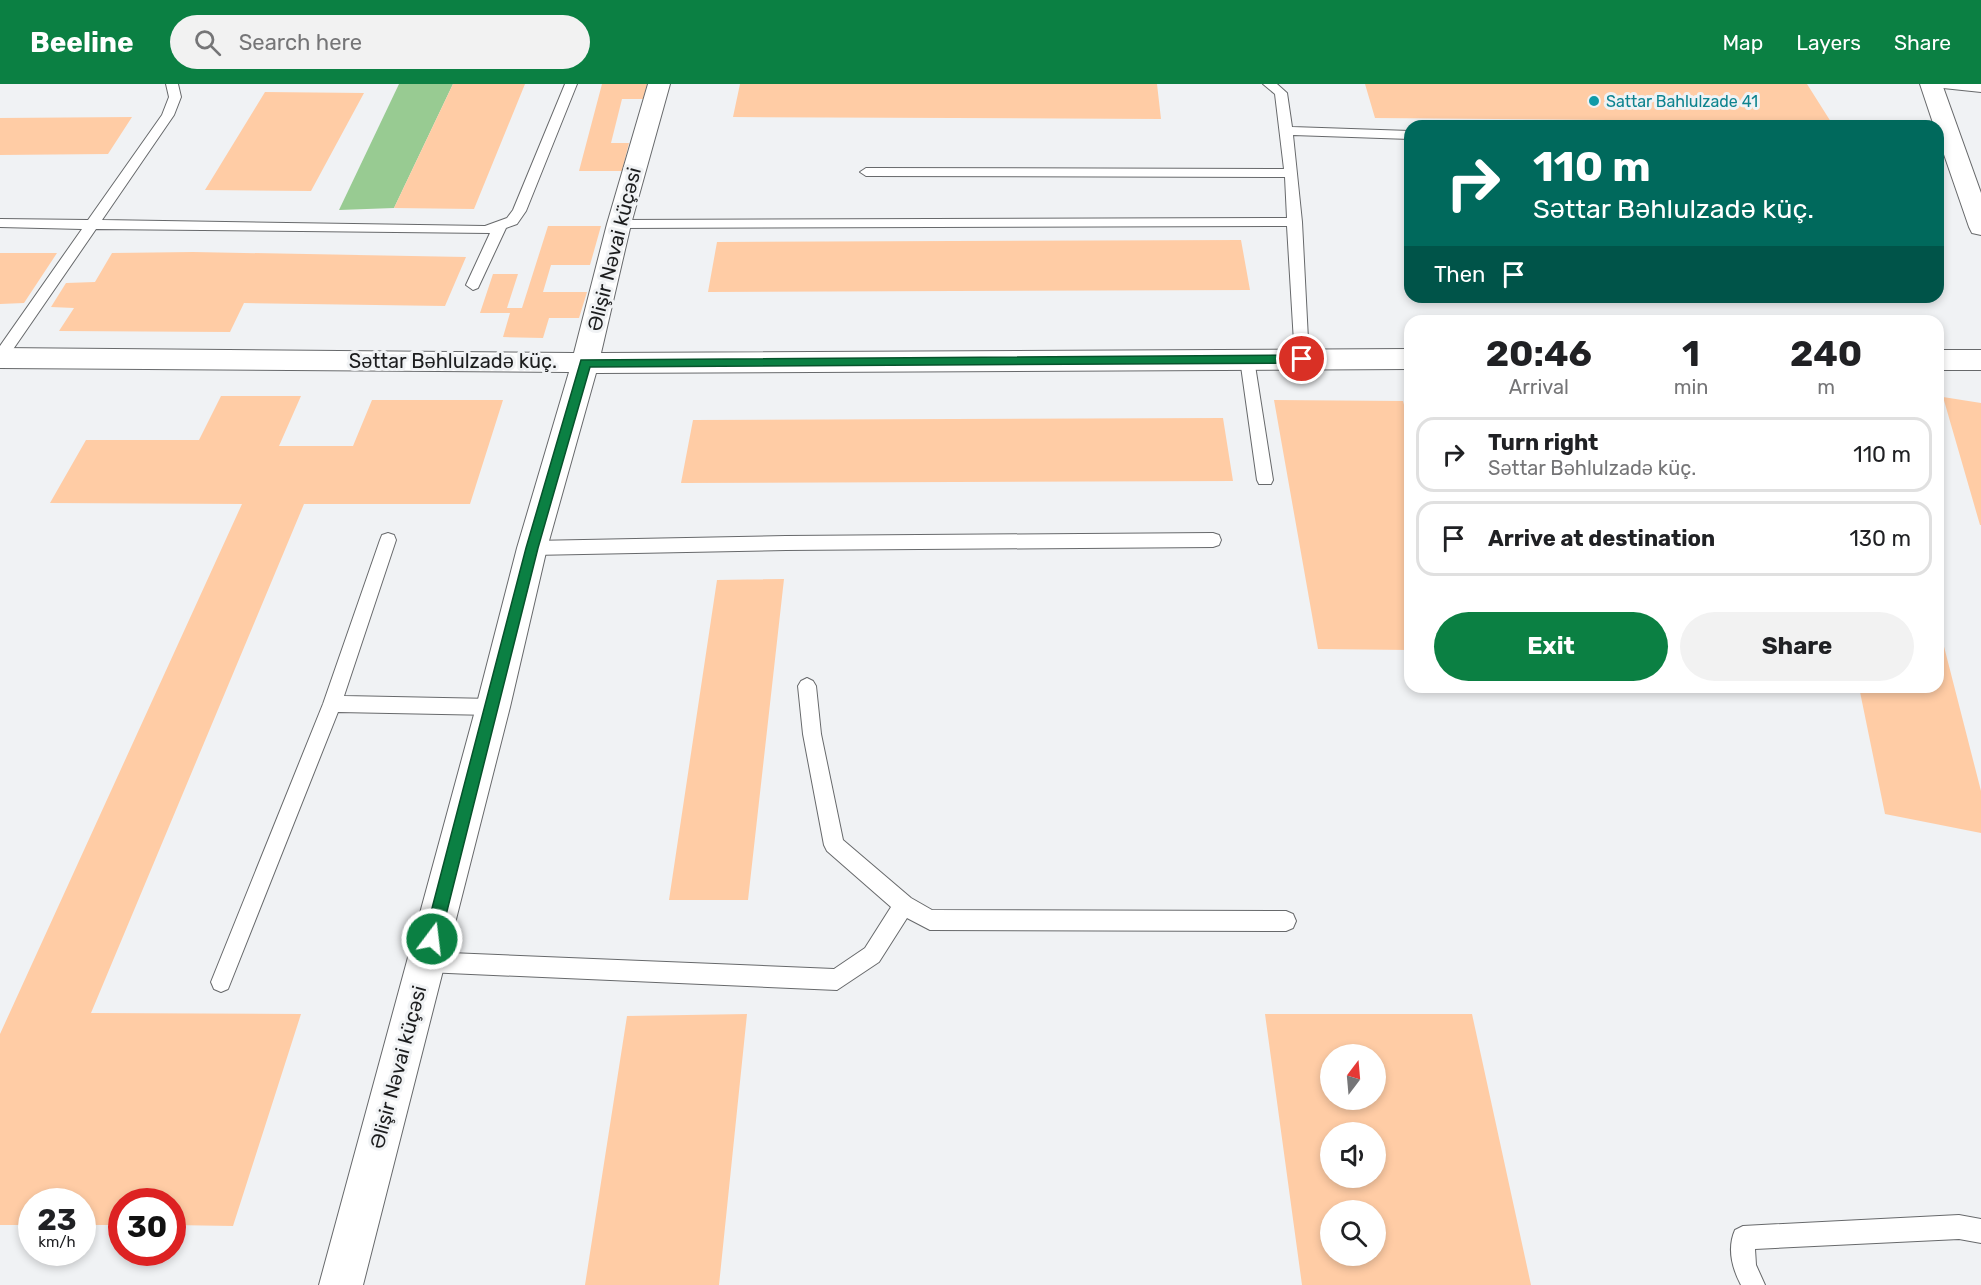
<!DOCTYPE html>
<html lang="en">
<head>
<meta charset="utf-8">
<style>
  body { margin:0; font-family:Rubik,sans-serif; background:#f2f2f2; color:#202124; height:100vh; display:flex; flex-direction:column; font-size:22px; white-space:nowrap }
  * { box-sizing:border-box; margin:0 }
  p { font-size:20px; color:#757577 }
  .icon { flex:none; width:33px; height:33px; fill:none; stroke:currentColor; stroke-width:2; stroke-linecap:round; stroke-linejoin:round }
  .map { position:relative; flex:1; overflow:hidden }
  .sheet { position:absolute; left:1404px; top:231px; width:540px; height:378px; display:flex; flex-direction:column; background:#fff; border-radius:18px; box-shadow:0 3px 9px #0003 }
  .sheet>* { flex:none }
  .hud { position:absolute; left:1404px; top:36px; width:540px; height:183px; border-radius:18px; box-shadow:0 3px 9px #0003; background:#00695c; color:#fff; overflow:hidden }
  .needle { width:39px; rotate:16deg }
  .fabs { position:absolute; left:1320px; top:960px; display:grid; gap:12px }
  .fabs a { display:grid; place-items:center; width:66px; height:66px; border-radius:50%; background:#fff; box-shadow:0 3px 9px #0003; font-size:30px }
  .speed { position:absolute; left:18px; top:1104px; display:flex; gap:12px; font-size:30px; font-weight:700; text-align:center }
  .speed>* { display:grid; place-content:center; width:78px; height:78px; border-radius:50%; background:#fff; box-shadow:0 3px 9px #0003; line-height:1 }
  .speed small { font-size:15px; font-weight:400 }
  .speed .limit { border:9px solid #d22; background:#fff; color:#111 }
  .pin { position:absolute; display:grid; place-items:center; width:51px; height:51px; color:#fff; margin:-26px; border:3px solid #fff; border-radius:50%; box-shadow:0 2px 6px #0007 }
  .me { position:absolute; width:66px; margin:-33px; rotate:15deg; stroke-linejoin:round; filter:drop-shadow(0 0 4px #0008) }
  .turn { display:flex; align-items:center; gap:21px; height:126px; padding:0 30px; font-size:27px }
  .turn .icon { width:78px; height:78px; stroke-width:2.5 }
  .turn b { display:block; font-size:42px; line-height:51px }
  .then { display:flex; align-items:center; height:57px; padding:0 30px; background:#0003; gap:12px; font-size:22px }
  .eta { display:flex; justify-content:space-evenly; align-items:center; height:102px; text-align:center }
  .eta b { font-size:36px; font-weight:700; line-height:42px }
  .action { display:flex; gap:12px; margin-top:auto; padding:12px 30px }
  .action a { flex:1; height:69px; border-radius:36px; background:#0b8043; color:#fff; font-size:24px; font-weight:700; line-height:69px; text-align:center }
  .action a+a { background:#f2f2f2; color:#202124 }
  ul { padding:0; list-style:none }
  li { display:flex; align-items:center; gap:18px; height:75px; margin:0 12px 9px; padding:0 18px; border:3px solid #e0e0e0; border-radius:18px }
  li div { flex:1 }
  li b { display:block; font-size:22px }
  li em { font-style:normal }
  header { display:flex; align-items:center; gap:36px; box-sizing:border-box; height:84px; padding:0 30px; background:#0b8043; color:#fff }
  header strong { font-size:28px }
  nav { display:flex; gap:33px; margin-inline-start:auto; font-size:21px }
  .search { width:420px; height:54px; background:#f2f2f2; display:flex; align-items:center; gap:15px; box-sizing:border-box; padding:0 21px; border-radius:33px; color:#757577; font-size:22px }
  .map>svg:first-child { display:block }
  .forest { fill:#98cb92 }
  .building { fill:#ffcca5; fill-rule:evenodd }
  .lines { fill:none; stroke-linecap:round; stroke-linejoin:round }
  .service-casing { stroke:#67696b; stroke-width:2 }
  .minor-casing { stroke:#67696b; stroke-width:2 }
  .tertiary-casing { stroke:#67696b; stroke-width:2 }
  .service { fill:#fff; fill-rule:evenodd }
  .minor { fill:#fff; fill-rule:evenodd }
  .tertiary { fill:#fff; fill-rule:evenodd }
  .route { fill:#0b8043; stroke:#07532c; stroke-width:1.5 }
  .culture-dot { fill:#0f9aa8; stroke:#f0f2f4; stroke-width:2 }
  .labels { text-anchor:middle; stroke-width:6; stroke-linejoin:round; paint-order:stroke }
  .far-culture-label { font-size:16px; fill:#0d838f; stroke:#f0f2f4; text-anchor:start }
  .street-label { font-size:20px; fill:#1c1d1e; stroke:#f0f2f4 }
</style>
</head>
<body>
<header>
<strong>Beeline</strong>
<div class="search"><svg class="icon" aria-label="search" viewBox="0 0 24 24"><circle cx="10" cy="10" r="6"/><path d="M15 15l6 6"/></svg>Search here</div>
<nav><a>Map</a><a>Layers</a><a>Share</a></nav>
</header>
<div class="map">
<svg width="1981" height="1201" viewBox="0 0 1981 1201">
  <rect width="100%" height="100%" fill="#f0f2f4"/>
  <path class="forest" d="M399,0H453L394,124L339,126Z"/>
  <path class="building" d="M453,0H525L474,125L394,124Z
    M602,0H647L643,15H622L611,59H629L622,87H579Z
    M740,0H1157L1161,35L733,33Z
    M1365,0H1807L1831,38L1375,34Z
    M265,8L364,9L311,107L205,106Z
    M132,33L108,70L0,71V34Z
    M548,142H601L590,181H551L543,208H587L579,234H549L543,254L503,253L510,229H480L493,190H518L507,224H522Z
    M1241,156L1250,206L708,208L717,158Z
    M193,168L466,173L445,222L244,219L230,248L59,247L74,224L51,223L66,199L95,198L112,169Z
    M0,169H57L24,219L0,220Z
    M221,312H301L279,362H353L372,316H503L470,420H304L91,929L301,930L233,1142L172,1141V1118H122V1141H82V1118H32V1141H0V950L242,420L50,419L86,356H199Z
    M1943,313L1981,319V441H1980Z
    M1274,316L1403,317L1410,343V566L1318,565Z
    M1223,334L1233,397L681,399L693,336Z
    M784,495L748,816H669L717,496Z
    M1939,543L1981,707V749L1885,730L1859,603H1938Z
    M747,930L719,1201H585L627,932Z
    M1265,930H1472L1531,1201H1302ZM1330,970H1376V1016H1330ZM1330,1048H1376V1094H1330ZM1330,1126H1376V1172H1330Z"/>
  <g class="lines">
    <defs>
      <path id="service" d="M166,0H178L181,13L174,31L102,136L485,142L507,134L513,126L565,0H577L526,127L517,140L506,144L478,204L473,206L466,201L490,149L96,145L5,277L0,278V262L82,145L0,143V135L88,136L162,31L169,13Z
        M1263,0H1277L1287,9L1292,43L1410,47V55L1293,51L1302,138L1309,275L1302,280L1295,275L1287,142L619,144L612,140L619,136L1287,134L1285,93L866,92L860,88L866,84L1284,85L1275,10Z
        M1937,0H1981V8L1943,4Z
        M1247,270L1254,275L1273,396L1271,400H1259L1257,396L1240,275Z
        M388,449L394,451L396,456L344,612L493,615L499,617L502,623L499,629L493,631L338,628L228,905L221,908L214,905L211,898L323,620L380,456L382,451Z
        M1213,449L1219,451L1221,456L1219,461L1213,463L786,466L532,471L526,469L524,464L526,459L532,457L786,452Z
        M807,594L813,597L816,602L821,650L843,756L911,814L932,826L1286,827L1293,830L1296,837L1293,844L1286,847L930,846L907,834L879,878L837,906L426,888L419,885L416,878L419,871L426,868L834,885L865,864L891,823L827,767L824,761L803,650L798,602L801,597Z
        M1959,1131L1981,1135V1159L1959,1155L1755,1165L1756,1181L1765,1201H1741C1732,1184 1727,1164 1735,1146L1743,1142Z"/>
      <path id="minor" d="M648,0H670L631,140L601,269L1410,265V285L596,289L547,464L510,623L363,1201H319L476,623L517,464L569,288L0,284V264L574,269L607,140Z
        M1938,266H1981V286H1938Z"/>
      <path id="tertiary" d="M1920,0H1942L1981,109V151L1972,149L1969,143L1938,53V42H1934Z"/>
    </defs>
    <use href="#service" class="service-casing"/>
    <use href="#minor" class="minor-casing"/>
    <use href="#tertiary" class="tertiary-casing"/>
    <use href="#service" class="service"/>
    <use href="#minor" class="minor"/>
    <use href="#tertiary" class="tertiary"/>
  </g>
  <path class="route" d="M1302,271L1308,275L1302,279L590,283L538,464L440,855L438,860L432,862L427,860L424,855L526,464L581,276Z"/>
  <circle class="culture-dot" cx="1594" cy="17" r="6"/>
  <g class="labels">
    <g class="far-culture-label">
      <text x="1606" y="23">Sattar Bahlulzade 41</text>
    </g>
    <g class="street-label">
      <text transform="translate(614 165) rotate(-76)" y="7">Əlişir Nəvai küçəsi</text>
      <text x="453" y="284">Səttar Bəhlulzadə küç.</text>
      <text transform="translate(398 983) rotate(-75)" y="7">Əlişir Nəvai küçəsi</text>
    </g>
  </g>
</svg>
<div class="fabs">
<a><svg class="needle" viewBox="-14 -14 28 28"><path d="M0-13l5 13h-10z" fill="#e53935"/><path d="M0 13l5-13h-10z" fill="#757577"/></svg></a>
<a><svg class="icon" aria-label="sound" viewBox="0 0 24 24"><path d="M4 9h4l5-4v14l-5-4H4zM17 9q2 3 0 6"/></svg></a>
<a><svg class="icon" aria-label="search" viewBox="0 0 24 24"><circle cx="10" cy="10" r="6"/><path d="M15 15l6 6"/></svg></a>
</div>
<div class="speed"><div>23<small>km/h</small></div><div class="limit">30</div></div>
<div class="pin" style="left:1302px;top:275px;background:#d93025"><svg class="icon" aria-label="arrive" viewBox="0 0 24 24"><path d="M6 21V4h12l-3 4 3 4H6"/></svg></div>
<svg class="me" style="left:432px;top:855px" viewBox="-20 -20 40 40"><circle r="17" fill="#0b8043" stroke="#fff" stroke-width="3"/><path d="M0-11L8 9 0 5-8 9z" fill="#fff"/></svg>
<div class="hud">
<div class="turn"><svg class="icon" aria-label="right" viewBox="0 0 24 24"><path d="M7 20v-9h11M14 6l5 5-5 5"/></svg><div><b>110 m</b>Səttar Bəhlulzadə küç.</div></div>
<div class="then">Then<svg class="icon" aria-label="arrive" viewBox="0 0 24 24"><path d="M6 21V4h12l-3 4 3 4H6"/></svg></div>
</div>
<section class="sheet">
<div class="eta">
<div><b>20:46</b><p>Arrival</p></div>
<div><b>1</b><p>min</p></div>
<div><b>240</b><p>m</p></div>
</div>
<ul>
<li><svg class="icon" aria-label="right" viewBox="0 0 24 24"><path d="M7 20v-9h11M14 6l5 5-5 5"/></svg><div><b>Turn right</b><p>Səttar Bəhlulzadə küç.</p></div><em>110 m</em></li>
<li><svg class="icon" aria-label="arrive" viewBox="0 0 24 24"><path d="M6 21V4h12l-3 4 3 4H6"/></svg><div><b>Arrive at destination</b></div><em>130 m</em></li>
</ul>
<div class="action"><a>Exit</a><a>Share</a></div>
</section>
</div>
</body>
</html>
